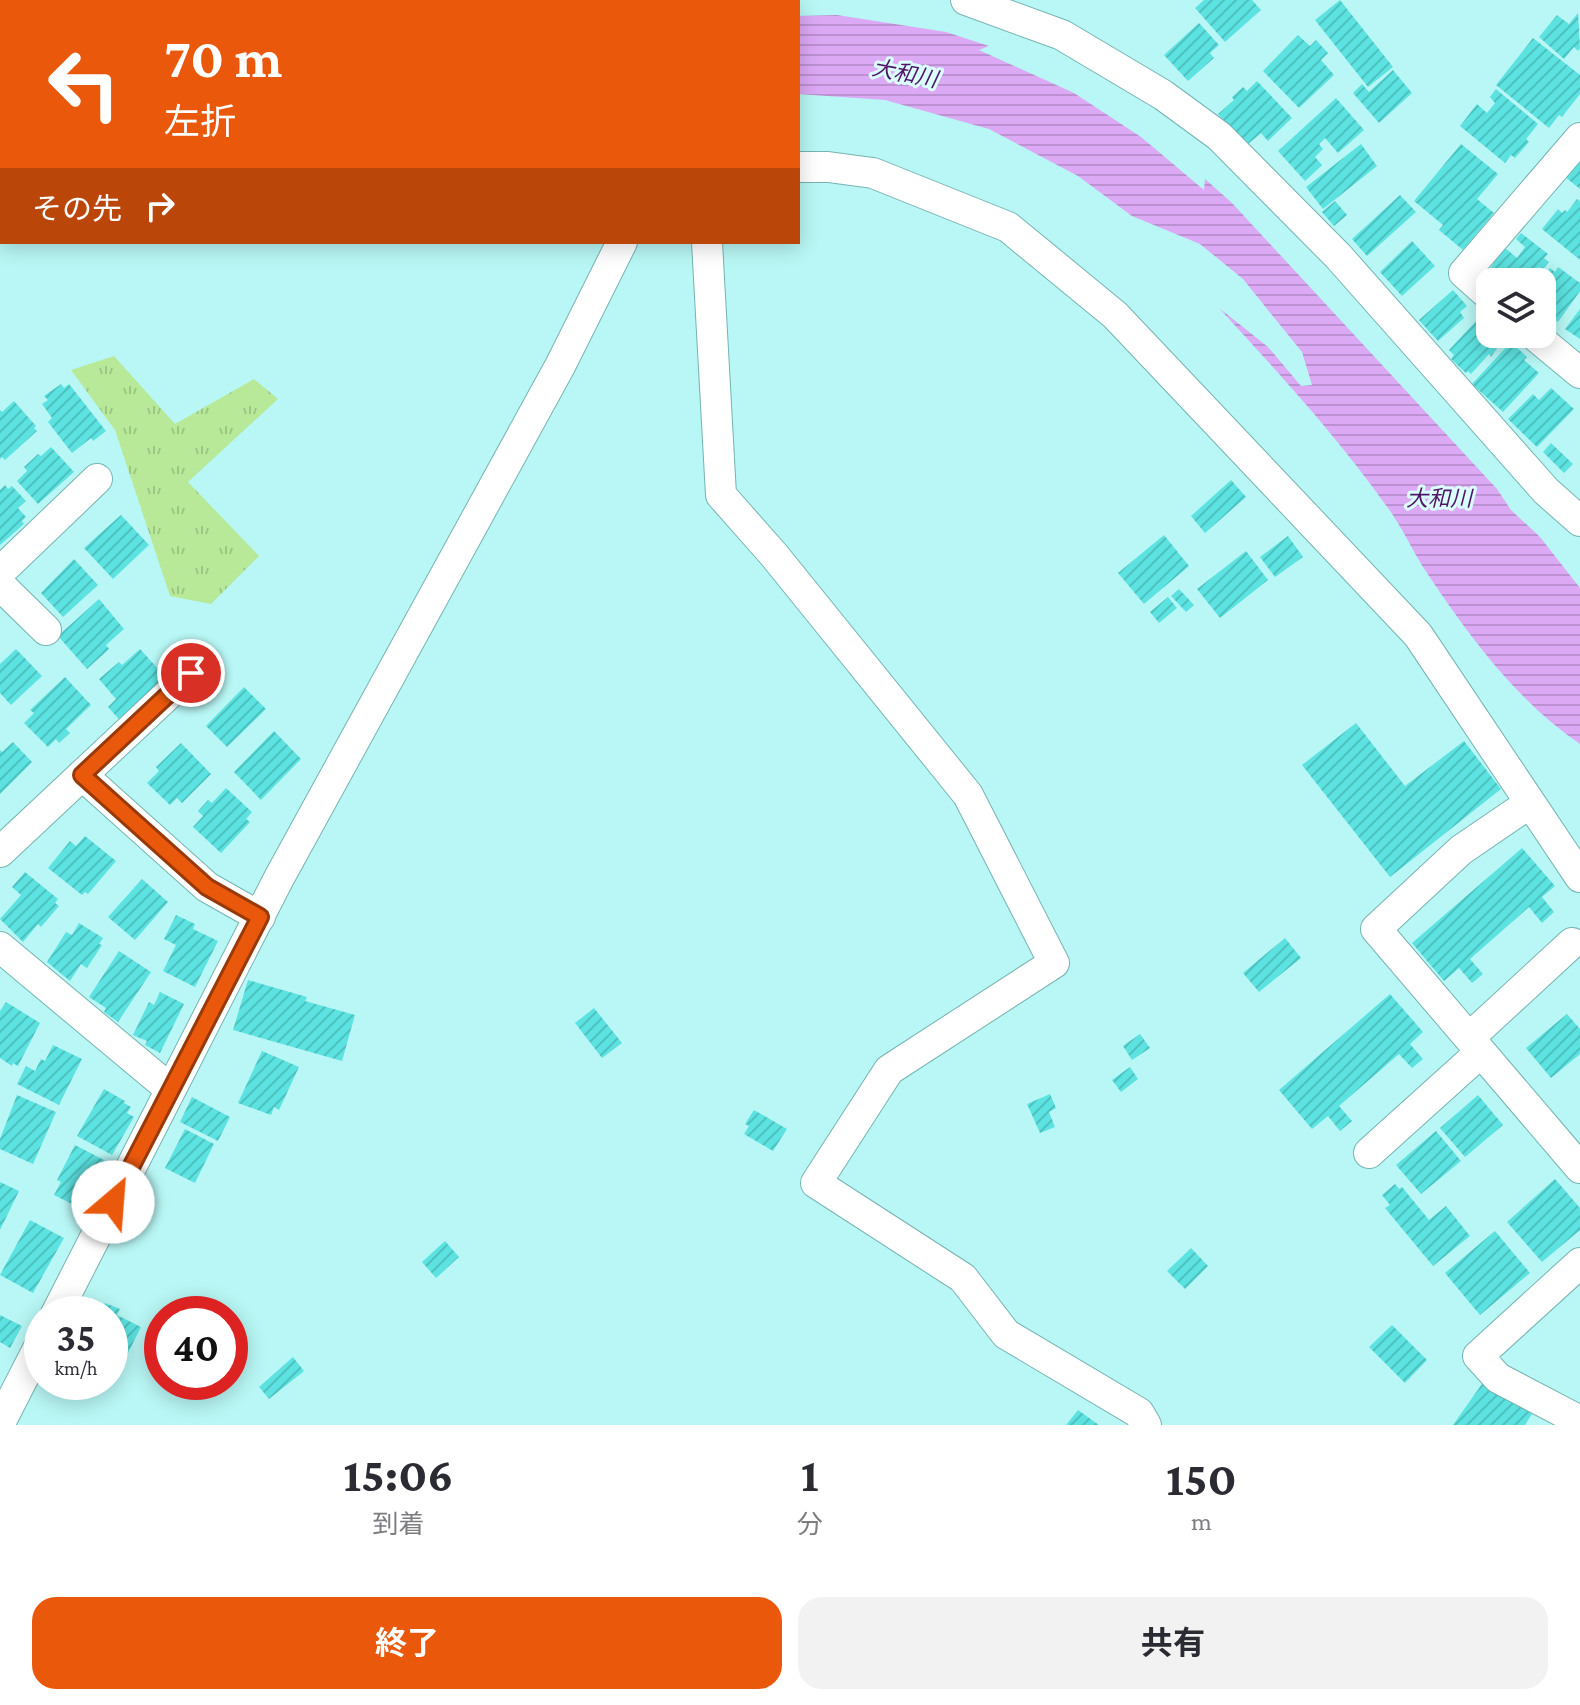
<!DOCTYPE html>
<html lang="ja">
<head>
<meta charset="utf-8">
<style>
  body { margin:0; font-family:"Crimson Pro","Noto Sans JP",serif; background:#f2f2f3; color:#2b2b33; height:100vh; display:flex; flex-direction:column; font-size:30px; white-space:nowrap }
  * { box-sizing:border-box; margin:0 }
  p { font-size:26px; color:#7c7c81 }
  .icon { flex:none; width:44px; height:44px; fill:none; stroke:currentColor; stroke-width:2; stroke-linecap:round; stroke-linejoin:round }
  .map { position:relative; height:1425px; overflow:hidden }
  .drawer { display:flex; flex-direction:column; background:#fff; flex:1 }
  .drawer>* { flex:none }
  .guide { position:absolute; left:0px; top:0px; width:800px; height:244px; box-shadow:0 4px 20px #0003; background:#ea580c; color:#fff; overflow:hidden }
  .controls { position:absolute; left:1476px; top:268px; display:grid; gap:16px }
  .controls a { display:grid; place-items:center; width:80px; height:80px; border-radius:16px; background:#fff; box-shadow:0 4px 20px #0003; font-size:40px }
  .speed { position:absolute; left:24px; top:1296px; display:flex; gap:16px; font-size:40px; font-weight:700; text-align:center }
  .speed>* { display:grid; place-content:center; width:104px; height:104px; border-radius:50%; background:#fff; box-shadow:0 4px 20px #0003; line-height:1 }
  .speed small { font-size:20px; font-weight:400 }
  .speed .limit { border:12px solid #d22; background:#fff; color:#111 }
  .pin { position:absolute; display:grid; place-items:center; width:68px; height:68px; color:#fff; margin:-34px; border:4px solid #fff; border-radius:50%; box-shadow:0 2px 8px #0007 }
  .me { position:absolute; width:88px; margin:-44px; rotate:27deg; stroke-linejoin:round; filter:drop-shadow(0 0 6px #0008) }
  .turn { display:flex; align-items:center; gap:28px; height:168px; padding:0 32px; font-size:36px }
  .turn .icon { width:104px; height:104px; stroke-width:2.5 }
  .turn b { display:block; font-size:56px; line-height:68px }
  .then { display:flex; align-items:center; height:76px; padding:0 32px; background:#0003; gap:16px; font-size:30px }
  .eta { display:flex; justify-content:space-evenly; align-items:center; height:136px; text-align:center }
  .eta b { font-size:48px; font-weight:700; line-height:56px }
  .cta { display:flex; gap:16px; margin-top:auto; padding:16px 32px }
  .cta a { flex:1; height:92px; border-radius:24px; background:#ea580c; color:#fff; font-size:32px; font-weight:700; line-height:92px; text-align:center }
  .cta a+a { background:#f2f2f3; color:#2b2b33 }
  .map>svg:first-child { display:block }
  .grass { fill:url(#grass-tufts) }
  .water { fill:url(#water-rules) }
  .building { fill:url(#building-hatch) }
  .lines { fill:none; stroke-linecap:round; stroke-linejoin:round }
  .minor-casing { stroke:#76b3b2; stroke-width:32 }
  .minor { stroke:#fff; stroke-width:30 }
  .route-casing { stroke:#983908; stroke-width:20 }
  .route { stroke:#ea580c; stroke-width:14 }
  .labels { text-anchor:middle; stroke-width:6; stroke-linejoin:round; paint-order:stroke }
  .water-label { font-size:22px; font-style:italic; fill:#511568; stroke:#dafffe }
</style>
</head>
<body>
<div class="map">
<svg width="1580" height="1425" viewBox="0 0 1580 1425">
  <defs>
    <pattern id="grass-tufts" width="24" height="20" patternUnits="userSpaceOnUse" patternTransform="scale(2)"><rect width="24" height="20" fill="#b7e999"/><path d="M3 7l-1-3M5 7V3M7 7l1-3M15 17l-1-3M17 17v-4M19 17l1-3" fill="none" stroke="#9cc783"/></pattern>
    <pattern id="water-rules" width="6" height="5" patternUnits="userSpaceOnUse" patternTransform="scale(2)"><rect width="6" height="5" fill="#dca9f4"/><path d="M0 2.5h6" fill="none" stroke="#bb91d1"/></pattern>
    <pattern id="building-hatch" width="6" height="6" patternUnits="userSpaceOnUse" patternTransform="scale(2)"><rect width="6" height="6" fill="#5ce3e1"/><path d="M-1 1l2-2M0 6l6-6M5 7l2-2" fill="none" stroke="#4ec2c0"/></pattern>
  </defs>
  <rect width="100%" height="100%" fill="#b8f7f5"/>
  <path class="grass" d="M114,356L175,424L254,379L278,399L188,482L259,556L211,604L170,596L115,430L71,370Z"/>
  <path class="water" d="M837,15L946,32L989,46L979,50L1074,93L1141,137L1204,190L1205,179L1232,203L1497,489L1511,510L1540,537L1580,588V744C1514,699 1467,633 1423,567C1410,546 1400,523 1385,504C1335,434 1277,371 1219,308L1268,347L1301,386L1312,385L1302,352L1243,279L1200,244L1132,216L1078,176L989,129L885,100L798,94V16Z"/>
  <path class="building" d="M1204,0H1252L1261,10L1225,42L1195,8Z
    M1340,0L1393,67L1368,87L1315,20Z
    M1578,13L1580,48L1578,51L1574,47L1564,59L1539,37L1557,15L1569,24Z
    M1199,23L1219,45L1210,53L1214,58L1188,81L1164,55Z
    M1298,35L1310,46L1316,40L1328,53L1321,60L1334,75L1299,108L1263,71Z
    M1533,38L1580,75V94L1562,117L1559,115L1549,128L1496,85Z
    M1393,70L1412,93L1379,123L1353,93L1362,84L1369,92Z
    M1257,81L1292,118L1268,141L1261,133L1247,145L1218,114L1234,100L1232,97L1243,87L1247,91Z
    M1496,89L1538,124L1526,139L1529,142L1515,158L1511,155L1505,163L1460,126L1477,104L1487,113L1495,103L1490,97Z
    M1336,98L1364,130L1338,153L1325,138L1319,144L1323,149L1315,157L1322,165L1305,181L1278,151Z
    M1361,144L1377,166L1323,209L1306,187Z
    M1461,144L1498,174L1477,199L1494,213L1463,250L1439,230L1443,225L1414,201Z
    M1580,157V189L1564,176Z
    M1400,195L1416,212L1367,256L1352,239Z
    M1577,199L1580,201V260L1542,229L1558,209L1562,213L1565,210L1567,212Z
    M1335,201L1347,215L1334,226L1322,212Z
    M1521,233L1548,254L1544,258L1549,262L1542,270L1539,267L1527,282H1501L1488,272L1504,247L1517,258L1525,247L1516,239Z
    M1412,241L1435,266L1402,296L1380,272Z
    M1558,267L1580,283V291L1558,322L1542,311V288L1547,282L1542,279L1550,268L1555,272Z
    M1453,290L1467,306L1460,312L1464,318L1438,341L1419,320Z
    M1580,309V339L1565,329Z
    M1479,318L1490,328V334H1496L1503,340L1491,357L1489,354L1471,374L1468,371L1466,373L1451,359L1454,355L1449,350Z
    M1511,342L1527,357L1524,360L1539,373L1503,412L1472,384Z
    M61,384L64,388L69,384L106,431L93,441L91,438L72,453L48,422L52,418L42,404L48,400L44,396Z
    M1551,388L1574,409L1537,447L1508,419L1533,394L1539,400Z
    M14,401L36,426L34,428L37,431L5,460L2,457L0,459V410L2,412Z
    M1551,443L1573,464L1564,473L1543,452Z
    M51,447L74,472L38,504L17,481L27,471L24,467L38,454L41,456Z
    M1231,480L1246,497L1205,533L1191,516Z
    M5,485L8,489L12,486L26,501L18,508L26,517L22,521L24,524L0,545V490Z
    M121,515L149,545L113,579L84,548Z
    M1164,535L1189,566L1144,604L1118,573Z
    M1288,536L1303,557L1275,577L1260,557Z
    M1246,551L1268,580L1220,618L1197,589Z
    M74,559L98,585L63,617L41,593Z
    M1179,589L1194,605L1186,612L1171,596Z
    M1168,597L1177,608L1159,623L1150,612Z
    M99,599L124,629L106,645L109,649L87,669L58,636Z
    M16,649L42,676L11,705L0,693V664Z
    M140,649L172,684L125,726L108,707L116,699L99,679L119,662L122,665Z
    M65,677L91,705L66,729L70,733L59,743L56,739L48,747L24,723L34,713L30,710Z
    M244,687L266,709L227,747L206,726Z
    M1356,723L1405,786L1464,741L1501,789L1390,877L1302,765Z
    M274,731L301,759L261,800L234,772Z
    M13,742L32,762L0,794V750L2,752Z
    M181,743L211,774L182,803L177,798L170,805L147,783L159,771L156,767Z
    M226,788L252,812L246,819L250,822L221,853L193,827L203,816L198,811L208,800L212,803Z
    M85,836L116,861L88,894L85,892L82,895L48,868L70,841L76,846Z
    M1522,848L1555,886L1542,897L1554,912L1542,923L1529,907L1470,959L1483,974L1472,983L1459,968L1444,981L1412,943Z
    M25,872L58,899L55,903L59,906L41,927L38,924L23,942L0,919L21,895L12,887Z
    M142,879L168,902L135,940L108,917Z
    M176,915L195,924L193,929L218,941L195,987L163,971L176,945L164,939Z
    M79,923L103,938L99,944L102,945L87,968L81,964L70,981L47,962L66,932L72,935Z
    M1285,938L1301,958L1259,992L1243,973Z
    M119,951L151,972L118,1022L104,1012L106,1008L89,997Z
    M248,980L307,997L305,1001L355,1015L342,1061L233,1030Z
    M160,992L184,1004L160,1053L145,1045L147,1041L133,1035L149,1002L154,1005Z
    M1390,994L1423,1032L1410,1044L1423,1059L1412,1068L1399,1054L1339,1106L1352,1121L1340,1131L1328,1116L1312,1129L1279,1090Z
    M6,1002L40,1023L18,1066L13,1063L12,1066L0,1058V1011Z
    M594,1008L622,1043L602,1058L575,1023Z
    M1567,1014L1580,1029V1054L1551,1078L1526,1048Z
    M1140,1034L1150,1048L1132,1060L1123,1046Z
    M53,1045L82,1059L59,1105L17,1084L26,1066L35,1071L41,1059L45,1061Z
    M262,1051L299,1067L279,1110L274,1107L271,1115L238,1103Z
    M1130,1067L1138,1079L1121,1092L1112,1080Z
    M104,1089L125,1101L124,1103L131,1107L127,1113L134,1117L112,1155L77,1136Z
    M1050,1094L1056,1108L1049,1112L1055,1127L1040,1133L1027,1104Z
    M17,1095L56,1112L33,1164L0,1149V1139Z
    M1478,1095L1503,1125L1465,1157L1440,1128Z
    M192,1097L230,1117L218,1141L180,1122Z
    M754,1110L787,1129L773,1151L744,1134L749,1126L745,1124Z
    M185,1129L214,1144L195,1183L165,1168Z
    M1436,1131L1461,1161L1421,1194L1396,1165Z
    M75,1145L104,1160L93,1182L98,1184L87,1205L82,1203L80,1208L54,1195L61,1182L57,1180Z
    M1555,1179L1580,1208V1230L1542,1262L1507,1222Z
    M0,1182L19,1191L0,1230Z
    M1395,1184L1399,1189L1402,1187L1429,1220L1446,1206L1470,1236L1433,1266L1385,1208L1390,1205L1382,1195Z
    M30,1220L64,1238L33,1293L0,1275Z
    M1495,1231L1530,1273L1480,1315L1445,1273Z
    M445,1241L459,1257L436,1278L422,1262Z
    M1191,1248L1208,1266L1185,1289L1167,1271Z
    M105,1303L120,1309L117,1315L141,1327L116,1377L110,1374V1314H100Z
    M0,1315L22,1326L10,1348L0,1342Z
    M1392,1325L1427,1360L1405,1383L1369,1347Z
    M293,1357L304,1371L269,1399L259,1387Z
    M1484,1381L1532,1414L1525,1425H1453Z
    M1078,1410L1099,1425H1066Z"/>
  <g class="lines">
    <defs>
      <path id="minor" d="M651,0V2
        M966,0L1062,35L1163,95L1219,136L1338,256L1546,491L1580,521
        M552,2L562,0
        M0,89L2,88
        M798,167H828L873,173L1008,227L1115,315L1418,635L1580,877
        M707,242L721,495L774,555L968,795L1054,963L889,1070L816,1183L963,1278L1006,1334L1139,1413L1146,1425
        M1490,296L1464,273L1580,138
        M1533,334L1580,373
        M0,572L97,479
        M0,585L46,630
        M82,775L207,887L260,917
        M1530,803L1461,850L1376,929L1580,1168
        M0,852L191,673
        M0,947L170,1089
        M1469,1038L1572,943
        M1369,1153L1481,1052
        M1580,1263L1478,1356L1498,1378L1580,1421
        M56,1314L279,878L560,366L622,242
        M0,1423L42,1341"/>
    </defs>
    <use href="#minor" class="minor-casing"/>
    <use href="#minor" class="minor"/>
  </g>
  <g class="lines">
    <defs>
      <path id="route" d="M113,1202L260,917L207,887L82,775L191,673"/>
    </defs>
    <use href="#route" class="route-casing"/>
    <use href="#route" class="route"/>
  </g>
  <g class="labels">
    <g class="water-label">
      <text transform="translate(905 73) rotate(11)" y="8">大和川</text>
      <text x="1439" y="506">大和川</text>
    </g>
  </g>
</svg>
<div class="controls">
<a><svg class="icon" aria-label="layers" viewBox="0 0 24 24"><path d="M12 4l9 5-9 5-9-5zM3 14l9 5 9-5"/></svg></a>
</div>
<div class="speed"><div>35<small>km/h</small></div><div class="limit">40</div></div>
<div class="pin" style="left:191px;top:673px;background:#d93025"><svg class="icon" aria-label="arrive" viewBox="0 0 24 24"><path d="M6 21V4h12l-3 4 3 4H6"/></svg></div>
<svg class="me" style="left:113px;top:1202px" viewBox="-20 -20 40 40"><circle r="19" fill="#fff"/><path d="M0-13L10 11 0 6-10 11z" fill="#ea580c"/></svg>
<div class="guide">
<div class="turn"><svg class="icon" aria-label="left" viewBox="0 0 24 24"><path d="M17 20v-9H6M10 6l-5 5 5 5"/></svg><div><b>70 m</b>左折</div></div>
<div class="then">その先<svg class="icon" aria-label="right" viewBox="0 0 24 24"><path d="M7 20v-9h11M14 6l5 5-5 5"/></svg></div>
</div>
</div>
<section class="drawer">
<div class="eta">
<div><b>15:06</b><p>到着</p></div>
<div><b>1</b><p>分</p></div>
<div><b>150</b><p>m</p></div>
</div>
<div class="cta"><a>終了</a><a>共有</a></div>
</section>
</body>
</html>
